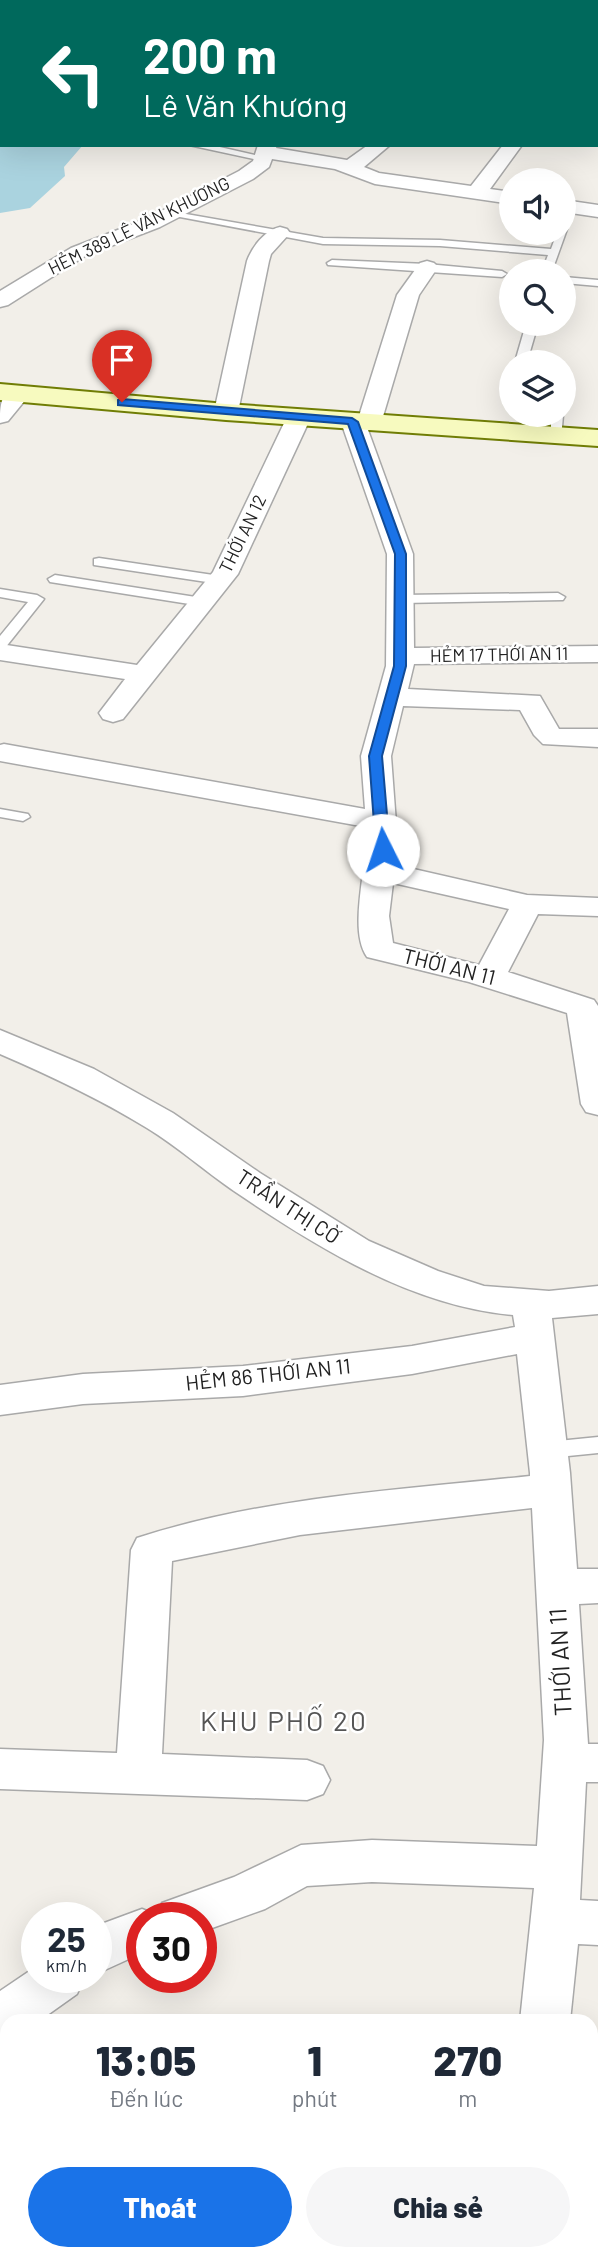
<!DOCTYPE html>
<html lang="vi">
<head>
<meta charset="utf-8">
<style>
  body { margin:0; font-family:Barlow,sans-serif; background:#f6f6f7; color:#1f2937; height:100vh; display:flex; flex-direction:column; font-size:26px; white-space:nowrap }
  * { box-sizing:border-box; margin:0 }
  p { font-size:23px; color:#747a83 }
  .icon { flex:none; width:38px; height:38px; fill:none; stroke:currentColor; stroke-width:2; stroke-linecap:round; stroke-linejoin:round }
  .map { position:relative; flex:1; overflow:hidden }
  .panel { position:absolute; left:0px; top:2014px; width:598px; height:247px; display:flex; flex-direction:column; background:#fff; border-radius:21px 21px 0 0; box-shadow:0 7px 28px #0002 }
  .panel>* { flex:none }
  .top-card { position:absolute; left:0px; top:0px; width:598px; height:147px; box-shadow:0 7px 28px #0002; background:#00695c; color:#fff; overflow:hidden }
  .controls { position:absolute; left:499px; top:168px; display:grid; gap:14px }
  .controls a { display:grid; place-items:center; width:77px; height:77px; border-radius:50%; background:#fff; box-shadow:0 7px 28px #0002; font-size:35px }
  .speed { position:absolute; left:21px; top:1902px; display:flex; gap:14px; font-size:35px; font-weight:700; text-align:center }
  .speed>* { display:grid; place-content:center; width:91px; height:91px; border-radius:50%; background:#fff; box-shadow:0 7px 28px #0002; line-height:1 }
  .speed small { font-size:18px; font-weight:400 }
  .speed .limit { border:10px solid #d22; background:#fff; color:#111 }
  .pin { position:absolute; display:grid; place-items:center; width:60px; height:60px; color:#fff; margin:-72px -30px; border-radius:50% 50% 50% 0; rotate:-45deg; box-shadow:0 0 7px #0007 }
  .pin .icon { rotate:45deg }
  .me { position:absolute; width:77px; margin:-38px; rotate:356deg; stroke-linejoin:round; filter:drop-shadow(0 0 5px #0008) }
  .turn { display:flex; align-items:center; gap:24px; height:147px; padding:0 28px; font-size:32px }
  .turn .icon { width:91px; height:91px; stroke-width:2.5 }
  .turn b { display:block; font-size:49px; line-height:60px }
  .eta { display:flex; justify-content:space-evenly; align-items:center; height:119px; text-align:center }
  .eta b { font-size:42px; font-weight:800; line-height:49px }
  .cta { display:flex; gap:14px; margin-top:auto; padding:14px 28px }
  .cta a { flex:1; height:80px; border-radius:42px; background:#1a73e8; color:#fff; font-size:28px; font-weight:800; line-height:80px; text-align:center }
  .cta a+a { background:#f6f6f7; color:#1f2937 }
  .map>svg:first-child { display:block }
  .water { fill:#aad3df }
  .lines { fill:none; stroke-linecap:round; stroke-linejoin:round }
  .service-casing { stroke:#a9a9a9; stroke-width:3 }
  .minor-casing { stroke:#a9a9a9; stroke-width:3 }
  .secondary-casing { stroke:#707d05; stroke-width:4 }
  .service { fill:#fff; fill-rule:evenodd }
  .minor { fill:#fff; fill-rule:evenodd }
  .secondary { fill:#f7fabf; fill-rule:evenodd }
  .route { fill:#1a73e8; stroke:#114b97; stroke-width:2 }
  .labels { text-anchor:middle; stroke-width:5; stroke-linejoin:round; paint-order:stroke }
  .far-street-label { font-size:18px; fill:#222; stroke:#fff }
  .street-label { font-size:21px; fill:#222; stroke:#fff }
  .near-street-label { font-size:24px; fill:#222; stroke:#fff }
  .near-neighbourhood-label { font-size:28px; letter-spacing:2px; fill:#555; stroke:#fff }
</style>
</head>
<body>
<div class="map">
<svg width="598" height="2260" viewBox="0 0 598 2260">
  <rect width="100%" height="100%" fill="#f2efe9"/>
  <path class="water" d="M0,0L118,2H2V145H83L64,167L65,176L30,208L0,213Z"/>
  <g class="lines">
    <defs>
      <path id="service" d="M169,0H180L167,2Z
        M422,0H434L420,2Z
        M189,145H211L268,158L263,161Z
        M570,204L575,207L552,271H542L548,255L440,246L323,244L164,214L169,211L323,238L440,240L551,249L557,233H564V212L566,205Z
        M332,260L427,264L502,271L507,274L502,277L328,265L327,263Z
        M564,277L598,280V286L564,283Z
        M526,324H538L527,362H515Z
        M551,415H563L561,439L551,436Z
        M99,558L220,576L227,580L220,584L94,565V559Z
        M55,575L202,598L209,602L202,606L50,582L48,579Z
        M0,589L37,595L44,599L5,648L0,649V636L28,602L0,597Z
        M558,593L565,597L563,600L402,603L395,599L402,595Z
        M0,809L28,814L30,817L23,821L0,817Z
        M598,1437V1453L548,1458L541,1455L538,1450L541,1445L548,1442Z"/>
      <path id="minor" d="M597,89H598V101L597,100Z
        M258,145H277L276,148L347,160L368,145H390L364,167L379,173L471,186L503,145H522L490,189L511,192V204L375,184L335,169L272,159L269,167L253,179L160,227L85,256L8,305L0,307V291L71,248L146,219L239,171L253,161Z
        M564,200L598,205V217L564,212Z
        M280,227L287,229L290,233L271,254L269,261L238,412L234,417H218L214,412L247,261C252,247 265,230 280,227Z
        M427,261L434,263L438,267L419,295L381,423L377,428L368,430L413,554L414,648L598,646V662L414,664L408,689L540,696L559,729H598V747L543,744L534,735L520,710L403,706L391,756L398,850L396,865L527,895L598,898V916L538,914L508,972L594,1000L598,1006V1115L586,1112L581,1104L567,1013L469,982L367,957C347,928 369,864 366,827L0,761V745L4,744L365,809L361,756L386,666L387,554L341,422L345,417L359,416L397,295L420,263ZM393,883L509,909L479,965L393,943L389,916Z
        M19,386L27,388L31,393L8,421L0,423C0,406 0,391 19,386Z
        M299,410L307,412L311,417L238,574L123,719L113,722L103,719L99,713L125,679L0,660V644L137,665L213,572L287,417L291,412Z
        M0,1030L94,1069L173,1113L260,1173L369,1241L438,1271L484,1286L549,1291L598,1286V1314L552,1318L570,1473L577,1569H598V1603L579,1604L588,1744H598V1782H586L580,1900L598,1901V1945L578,1944L570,2021H520L534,1888L372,1882L307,1886L265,1909L201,1932V1918H142V1953L96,1974V1926L142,1909L157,1915L162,1903L234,1877L301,1845L372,1840L537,1846L544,1740L532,1508L300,1535L172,1561L162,1754L307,1760L323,1766L330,1780L323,1794L307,1800L0,1789V1749L117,1753L131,1550L137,1538C263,1497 400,1490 530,1476V1473L517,1354L412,1374L243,1396L83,1404L0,1415V1385L83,1374L243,1366L412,1346L515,1327L513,1315C411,1306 317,1247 234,1191C205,1171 178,1147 147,1128C100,1099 51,1076 0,1054Z
        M37,1966V1978H84L77,1994L39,2021H7V2039H0V1991Z
        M492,2254H544V2260H490Z"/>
      <path id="secondary" d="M0,384L226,404L598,430V446L226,420L0,400Z"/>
    </defs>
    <use href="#service" class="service-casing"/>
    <use href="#minor" class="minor-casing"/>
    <use href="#secondary" class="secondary-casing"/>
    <use href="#service" class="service"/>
    <use href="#minor" class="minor"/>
    <use href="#secondary" class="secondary"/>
  </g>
  <path class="route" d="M122,399L352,418L358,422L406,554V666L382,756L390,850L388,853H378L376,850L369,756L394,666L395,554L348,424L118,405V400Z"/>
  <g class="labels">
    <g class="far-street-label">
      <text transform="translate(139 226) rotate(-26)" y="6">HẺM 389 LÊ VĂN KHƯƠNG</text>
      <text transform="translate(243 534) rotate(-64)" y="6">THỚI AN 12</text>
      <text transform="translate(499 655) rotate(-1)" y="6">HẺM 17 THỚI AN 11</text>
    </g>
    <g class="street-label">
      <text transform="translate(449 967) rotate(14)" y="7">THỚI AN 11</text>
      <text transform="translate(288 1207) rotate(33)" y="7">TRẦN THỊ CỜ</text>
      <text transform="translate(268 1375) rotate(-6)" y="7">HẺM 86 THỚI AN 11</text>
    </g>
    <g class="near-street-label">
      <text transform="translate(561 1662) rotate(-93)" y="8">THỚI AN 11</text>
    </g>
    <g class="near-neighbourhood-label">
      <text x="284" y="1731">KHU PHỐ 20</text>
    </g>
  </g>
</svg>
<div class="controls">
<a><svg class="icon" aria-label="sound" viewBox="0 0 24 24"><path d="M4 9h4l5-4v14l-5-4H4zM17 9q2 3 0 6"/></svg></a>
<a><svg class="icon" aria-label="search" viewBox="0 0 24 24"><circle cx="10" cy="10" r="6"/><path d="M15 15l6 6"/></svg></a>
<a><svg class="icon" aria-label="layers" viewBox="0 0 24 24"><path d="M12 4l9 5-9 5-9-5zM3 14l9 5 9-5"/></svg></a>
</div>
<div class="speed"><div>25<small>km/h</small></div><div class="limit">30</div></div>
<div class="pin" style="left:122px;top:402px;background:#d93025"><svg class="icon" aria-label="arrive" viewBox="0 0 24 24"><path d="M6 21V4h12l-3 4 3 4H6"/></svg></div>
<svg class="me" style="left:383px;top:850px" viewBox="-20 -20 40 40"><circle r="19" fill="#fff"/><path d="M0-13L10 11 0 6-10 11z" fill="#1a73e8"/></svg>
<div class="top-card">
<div class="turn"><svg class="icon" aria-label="left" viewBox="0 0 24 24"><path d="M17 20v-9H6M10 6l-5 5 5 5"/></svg><div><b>200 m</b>Lê Văn Khương</div></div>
</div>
<section class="panel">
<div class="eta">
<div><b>13:05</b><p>Đến lúc</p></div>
<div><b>1</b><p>phút</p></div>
<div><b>270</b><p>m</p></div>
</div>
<div class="cta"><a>Thoát</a><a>Chia sẻ</a></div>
</section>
</div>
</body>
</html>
